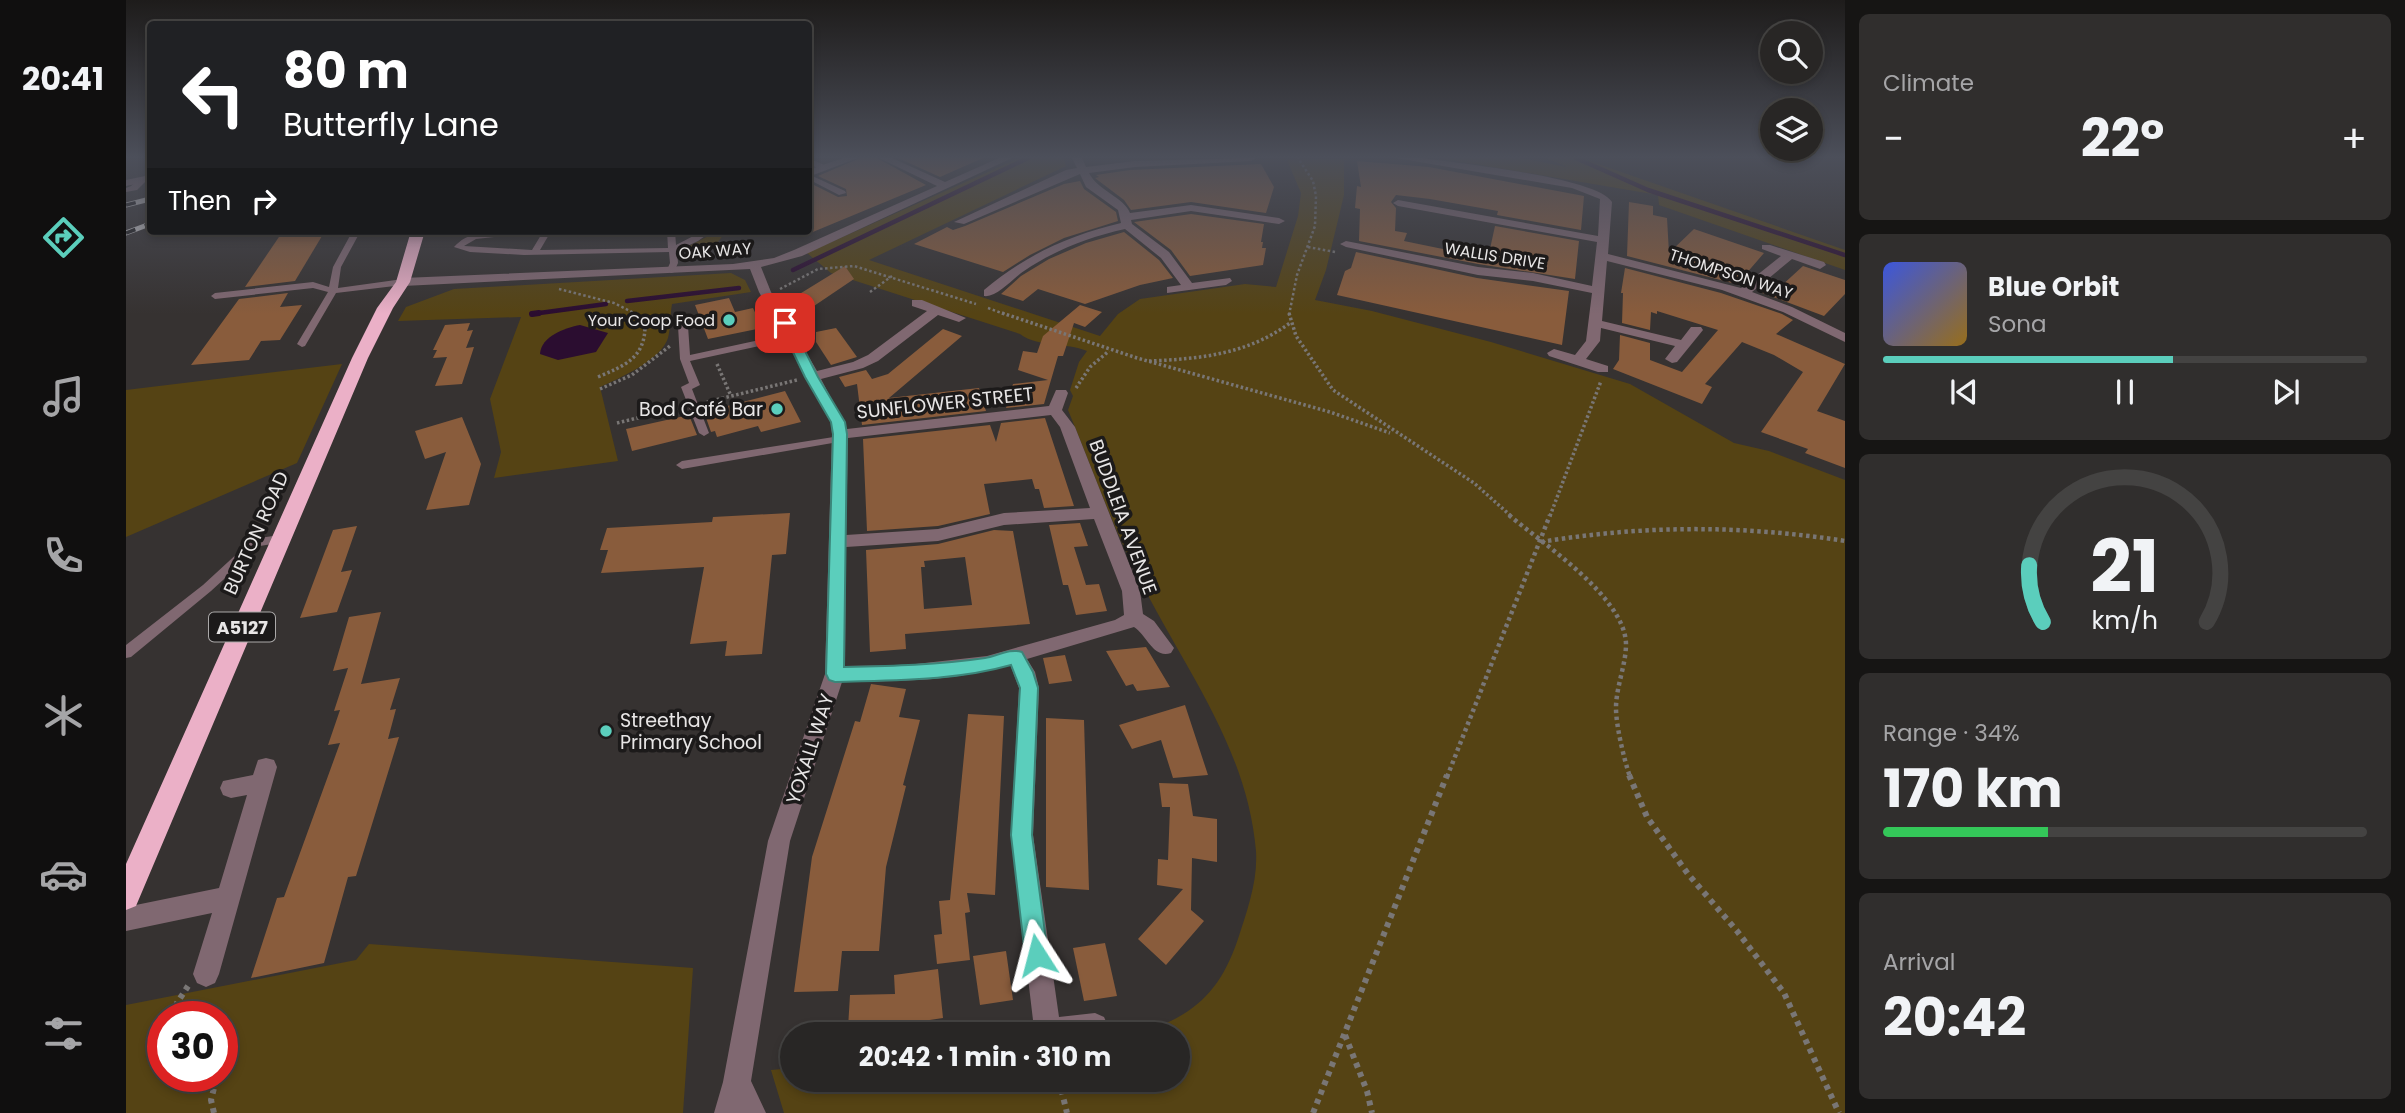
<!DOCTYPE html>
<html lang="en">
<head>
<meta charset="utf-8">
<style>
	:root { --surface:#282625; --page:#302e2d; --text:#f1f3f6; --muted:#a5a5a7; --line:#444342; --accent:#5bcebc }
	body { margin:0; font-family:Poppins,sans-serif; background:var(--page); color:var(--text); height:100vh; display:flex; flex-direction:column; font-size:26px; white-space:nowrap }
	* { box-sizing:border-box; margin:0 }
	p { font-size:23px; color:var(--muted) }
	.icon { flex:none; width:38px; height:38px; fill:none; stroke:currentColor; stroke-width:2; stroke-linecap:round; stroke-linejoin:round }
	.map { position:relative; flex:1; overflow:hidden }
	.panel { display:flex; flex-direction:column; gap:14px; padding:14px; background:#161514; width:560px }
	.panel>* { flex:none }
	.top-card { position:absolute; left:21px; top:21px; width:665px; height:214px; border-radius:7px; box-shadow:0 4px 10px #0003,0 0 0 2px var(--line); background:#202124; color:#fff; overflow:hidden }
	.buttons { position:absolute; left:1634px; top:21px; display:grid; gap:14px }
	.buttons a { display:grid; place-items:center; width:63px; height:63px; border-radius:50%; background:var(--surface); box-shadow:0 4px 10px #0003,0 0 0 2px var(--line); font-size:35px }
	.speed { position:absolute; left:21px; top:1001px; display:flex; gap:14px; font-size:35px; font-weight:700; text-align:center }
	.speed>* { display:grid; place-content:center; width:91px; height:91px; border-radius:50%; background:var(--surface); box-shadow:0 4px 10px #0003,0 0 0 2px var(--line); line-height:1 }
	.speed .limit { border:10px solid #d22; background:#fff; color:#111 }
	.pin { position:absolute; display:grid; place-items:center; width:60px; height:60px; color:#fff; margin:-30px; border-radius:14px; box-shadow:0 4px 10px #0006 }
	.me { position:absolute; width:77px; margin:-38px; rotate:351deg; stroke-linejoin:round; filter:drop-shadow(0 0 5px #0008) }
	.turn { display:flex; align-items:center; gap:24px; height:147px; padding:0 21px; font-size:32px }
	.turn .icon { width:91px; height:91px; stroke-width:2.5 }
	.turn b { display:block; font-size:49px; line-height:60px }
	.then { display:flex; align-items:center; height:66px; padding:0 21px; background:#0003; gap:14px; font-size:26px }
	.big { font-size:52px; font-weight:700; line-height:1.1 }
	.panel .tile { flex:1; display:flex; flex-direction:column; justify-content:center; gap:10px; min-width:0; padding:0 24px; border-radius:10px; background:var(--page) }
	.panel .dial { align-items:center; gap:0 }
	.dial svg { height:182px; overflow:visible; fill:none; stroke:var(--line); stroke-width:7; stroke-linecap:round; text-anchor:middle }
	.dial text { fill:var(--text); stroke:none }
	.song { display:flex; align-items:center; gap:21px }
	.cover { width:84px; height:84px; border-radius:10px; background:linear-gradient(135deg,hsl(230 70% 55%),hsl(40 70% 35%)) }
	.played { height:7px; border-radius:4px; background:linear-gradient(90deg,var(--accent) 60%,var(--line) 60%) }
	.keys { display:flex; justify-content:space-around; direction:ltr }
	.heat { display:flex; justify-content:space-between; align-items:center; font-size:38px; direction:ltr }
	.charge { height:10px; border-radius:5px; background:linear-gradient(90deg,#34c759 34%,var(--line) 0) }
	.trip { position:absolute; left:654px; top:1022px; width:410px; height:70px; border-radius:35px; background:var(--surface); box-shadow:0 4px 10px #0003,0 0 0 2px var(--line); font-weight:700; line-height:70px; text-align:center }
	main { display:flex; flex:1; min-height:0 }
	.tabs { display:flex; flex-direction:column; width:126px; justify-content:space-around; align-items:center; background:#100f0f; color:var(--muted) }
	.tabs .icon { width:49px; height:49px }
	.tabs .current { color:var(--accent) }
	.tabs b { font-size:32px; color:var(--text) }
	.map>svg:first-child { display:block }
</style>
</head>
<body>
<main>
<nav class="tabs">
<b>20:41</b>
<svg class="icon current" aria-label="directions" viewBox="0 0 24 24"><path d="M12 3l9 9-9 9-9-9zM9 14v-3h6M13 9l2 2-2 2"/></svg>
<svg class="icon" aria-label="music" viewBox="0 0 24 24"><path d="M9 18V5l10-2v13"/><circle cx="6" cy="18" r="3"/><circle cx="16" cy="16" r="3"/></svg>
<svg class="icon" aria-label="phone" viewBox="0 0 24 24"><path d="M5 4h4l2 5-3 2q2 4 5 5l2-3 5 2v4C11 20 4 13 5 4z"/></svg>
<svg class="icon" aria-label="climate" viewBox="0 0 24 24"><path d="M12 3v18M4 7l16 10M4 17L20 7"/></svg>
<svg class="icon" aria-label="car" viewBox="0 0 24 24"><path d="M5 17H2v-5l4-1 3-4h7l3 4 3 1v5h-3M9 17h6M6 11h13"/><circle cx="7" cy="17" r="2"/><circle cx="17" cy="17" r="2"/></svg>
<svg class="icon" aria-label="filters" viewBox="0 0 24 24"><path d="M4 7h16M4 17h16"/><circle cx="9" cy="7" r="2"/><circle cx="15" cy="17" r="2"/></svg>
</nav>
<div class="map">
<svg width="1719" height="1113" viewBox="0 0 1719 1113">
	<rect width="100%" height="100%" fill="#363231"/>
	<g fill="#554314" fill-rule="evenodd">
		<path d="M893,158H938L940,166L743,260L974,336L992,314L1014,299L1119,284L1150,287L1172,216L1175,193L1161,160L1218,159V195L1200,270L1189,300L1246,311L1365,342L1504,384L1608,443L1643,451L1719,480V1113H658L645,1070L667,1068V1080H1052V1034H1009C1065,1018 1093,995 1112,939C1121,911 1132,881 1130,851C1121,746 1057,667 1012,576C985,523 965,465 942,410L947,396L944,390L953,362L961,351C940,342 913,348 894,334L705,273L681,253Z"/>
		<polygon points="1313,158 1395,158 1441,167 1420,158 1455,158 1719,250 1719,270 1533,205 1532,195"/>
		<path d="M592,231H600C591,245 579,257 561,257V247Z"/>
		<path d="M605,273L619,280L625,292L546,304C544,315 545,327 542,338C535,360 494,378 474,387L492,461L368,478L375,452L364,399L395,317L272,321L280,307L328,289Z"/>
		<polygon points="216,364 171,463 0,537 0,390"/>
		<path d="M243,944L567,968L557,1113H0V1005L230,960ZM37,1017H96V1076H37Z"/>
	</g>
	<path fill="#2b0d30" d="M454,325L482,333L470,352L432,360L414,354C415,336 439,328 454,325Z"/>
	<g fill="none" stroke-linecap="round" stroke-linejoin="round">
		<g stroke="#2b0d30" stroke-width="4.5">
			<polyline points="1450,158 1522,190 1719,255"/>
			<polyline points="667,270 902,158"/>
			<polyline points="501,301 613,288"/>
			<polyline points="406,314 480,304"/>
		</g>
		<polyline stroke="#2b0d30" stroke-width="6" points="406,314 413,313"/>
	</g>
	<g fill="#895c3c" fill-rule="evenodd">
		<polygon points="734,158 751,158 800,185 682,234 682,182 712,197 721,196 720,189 692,176"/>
		<polygon points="772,158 857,158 814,177"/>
		<polygon points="1231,161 1303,167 1458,196 1455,230 1371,215 1372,211 1304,199 1270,195 1265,202 1270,208 1269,231 1281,233 1278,241 1312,248 1362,258 1369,226 1453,241 1449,279 1352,264 1233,241 1234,209 1229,208 1231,186 1235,187"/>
		<polygon points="1135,164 1148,187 1140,213 1065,202 1005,210 998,200 969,178 973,177 970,175 1004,170"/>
		<polygon points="954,181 958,189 990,212 992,221 938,238 904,255 877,272 788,244 821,227 827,230 839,226 938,184"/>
		<polygon points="1503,202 1527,206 1527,215 1541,218 1543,253 1568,229 1638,253 1619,275 1625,277 1614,285 1501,256"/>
		<polygon points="1065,214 1138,224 1135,242 1137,242 1136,248 1140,248 1137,265 1064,276 1045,250 1008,222"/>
		<polygon points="157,231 199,231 169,281 119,287"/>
		<polygon points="998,232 1033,260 1047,278 1014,285 959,304 912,289 897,301 875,294 895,276 923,259 960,243"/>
		<polygon points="1230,252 1351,278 1443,291 1436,345 1211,295 1219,271 1225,268"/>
		<polygon points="719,266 728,279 688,306 667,298"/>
		<polygon points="1677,266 1719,280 1719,294 1698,316 1631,291 1642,283 1654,287"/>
		<polygon points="1499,268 1595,293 1656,314 1667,320 1650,334 1719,364 1691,411 1719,421 1719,468 1679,453 1682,449 1635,432 1677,372 1648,355 1616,342 1579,384 1586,387 1576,404 1487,369 1493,360 1494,335 1524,343 1524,360 1556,372 1592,330 1531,311 1531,314 1525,312 1524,330 1496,323 1497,293 1495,293"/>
		<polygon points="162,293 154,307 176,305 154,340 135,341 123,360 65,365 113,299"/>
		<polygon points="603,298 609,312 627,308 636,328 582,339 569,305"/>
		<polygon points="954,305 976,312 959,327 948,323 937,356 932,356 918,404 880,408 887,384 922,380 892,370 897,351 911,353 917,336"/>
		<polygon points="344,323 341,331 347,330 340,348 348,347 336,384 309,386 321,357 307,358 311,350 307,350 319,325"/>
		<polygon points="710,328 731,357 705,365 690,342 690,332"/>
		<polygon points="817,329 836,336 763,398 853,388 860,411 736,425 731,384 719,387 713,377 740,370 746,379 762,374"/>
		<polygon points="659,391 675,422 635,432 632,426 591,437 589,431 585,432 578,412"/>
		<polygon points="563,415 571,435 506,451 500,429"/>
		<polygon points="336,417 355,464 343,505 300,510 320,452 299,459 289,431"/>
		<polygon points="919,418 948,506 918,508 913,489 909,489 906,479 858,484 864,514 812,526 741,531 737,439 864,425 870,442 875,423"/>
		<polygon points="664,513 660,554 646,555 636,654 599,656 601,641 564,644 578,567 475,573 482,550 474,550 481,528 586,522 587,517"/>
		<polygon points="954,523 962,546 948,547 960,585 973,584 981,611 950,615 942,585 937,585 923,525"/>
		<polygon points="231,526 215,572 226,570 211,612 174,618 207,530"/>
		<path d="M868,530L887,531L904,624L779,634L780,649L744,652L740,550L812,544ZM839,557L846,605L798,609L795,567H799L798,561Z"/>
		<polygon points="255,612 235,684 274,678 264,710 270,709 262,739 273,737 230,876 222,877 198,963 125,978 151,898 158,897 214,743 202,745 214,710 208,711 222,668 207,671 223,617"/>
		<polygon points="1020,647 1044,687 1011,691 1007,684 1000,686 980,651"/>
		<polygon points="939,655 946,681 923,684 917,658"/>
		<polygon points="745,684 780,689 773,717 794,720 777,785 780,786 760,867 753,951 716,951 712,991 668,992 686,857 729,721 734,722"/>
		<polygon points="1059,705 1082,775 1047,778 1035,740 1006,749 993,725"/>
		<polygon points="842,714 878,716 869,895 841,893 844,912 839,913 844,960 811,964 808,935 816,934 813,901 824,900"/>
		<polygon points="920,718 958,720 963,890 920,887"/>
		<polygon points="1033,783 1062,784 1067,816 1091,819 1091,862 1066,858 1065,910 1078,921 1040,965 1012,939 1057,889 1031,885 1032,859 1042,860 1044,807 1036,807"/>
		<polygon points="979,943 991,996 958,1001 947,948"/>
		<polygon points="880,951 887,1000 854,1005 847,956"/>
		<polygon points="812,969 817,1018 757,1027 722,1028 724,995 769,994 768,975"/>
	</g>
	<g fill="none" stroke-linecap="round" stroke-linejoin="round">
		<g stroke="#797675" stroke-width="2.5" stroke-dasharray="2.5 2.5" stroke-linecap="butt">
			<polyline points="1182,247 1209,252"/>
			<polyline points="433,289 488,303 512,315"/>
			<polyline points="654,289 692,269 728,266 850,304"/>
			<polyline points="744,292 766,276"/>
			<polyline points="862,308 881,315"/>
			<polyline points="1163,315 1171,275 1189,226 1190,196 1187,181 1172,158"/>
		</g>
		<g stroke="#797675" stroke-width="3.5" stroke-dasharray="2.5 2.5" stroke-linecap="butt">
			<polyline points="876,313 1011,358 1204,412 1264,433"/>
			<polyline points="1163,313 1170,336 1207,390 1348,483 1385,516"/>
			<path d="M1023,361C1074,359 1122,354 1164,323"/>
			<polyline points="591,364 605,396"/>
			<path d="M472,377C498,366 519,358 519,326L510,313"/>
			<polyline points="950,388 964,367 983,351"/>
			<polyline points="474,389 506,375 544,346"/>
			<polyline points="581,402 671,380"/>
			<polyline points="491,423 552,408"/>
			<polyline points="1424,516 1475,381"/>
		</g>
		<g stroke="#797675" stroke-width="4.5" stroke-dasharray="3.5 3.5" stroke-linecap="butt">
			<path d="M1383,515C1417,544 1499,597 1500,644C1500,665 1490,687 1490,708C1490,726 1498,759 1504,777"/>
			<path d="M1415,542C1517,525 1617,525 1719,541"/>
			<polyline points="1321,777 1424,515"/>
		</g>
		<g stroke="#797675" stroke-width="6" stroke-dasharray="5 5" stroke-linecap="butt">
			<polyline points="1503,775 1521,817 1562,874 1611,931 1658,993 1713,1113"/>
			<polyline points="54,1017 51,1003 62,986"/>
			<polyline points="1219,1035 1241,1091 1246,1113"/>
			<polyline points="96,1043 99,1044 96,1054"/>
			<polyline points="933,1080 941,1113"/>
			<polyline points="88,1113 85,1100 91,1076"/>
			<polyline points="1187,1113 1321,775"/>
		</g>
		<g fill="#806871" fill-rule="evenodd">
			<polygon points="682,158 701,166 702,168 695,170 682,163"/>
			<polygon points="682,174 719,191 720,193 713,195 682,179"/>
			<polygon points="15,177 22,179 11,190 0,192 0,188 5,186"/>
			<path d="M422,231L424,233L414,250L542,248L541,231H549L550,245L577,231H586L572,241L551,251L552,263L548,272L545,273L541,270L544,263L543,252L398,255L344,252L328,247C349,223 393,231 422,231ZM386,235H415L406,250L338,246L350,239Z"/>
			<polygon points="226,232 233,234 215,267 212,288 277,279 281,282 277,285 210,293 179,346 176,347 171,344 202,292 187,288 89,299 85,296 89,293 187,282 203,287 207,267"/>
			<polygon points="557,323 562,326 564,355 665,333 670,336 665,339 564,361 574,385 566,389 583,433 578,436 573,433 555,387 563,383 554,359 552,326"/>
			<polygon points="714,436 718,437 719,439 718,441 556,469 550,465 556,461"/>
			<polygon points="154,535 158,536 160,539 158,542 134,546 85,591 5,657 0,658 0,645 77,585 127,539"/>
		</g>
		<g fill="#806871" fill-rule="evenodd">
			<polygon points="717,158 732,158 682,177 682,170"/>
			<path d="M753,158H766L819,182L873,158H886L676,256L635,267L645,292L691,371L727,362L742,355L801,311L786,306V300H796L840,318L833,322L812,315L752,361L737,368L695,379L721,429L923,406L930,390H940L942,393L936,410L949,427L1014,591L1017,614L1028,621L1048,648L1045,653C1027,659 1021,635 1008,627L901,659L909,672L913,688L907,835L933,1017L969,1013L978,1017L982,1026L979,1034H887L891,1025L907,1020L885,835L893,688L884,664C831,682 772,681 716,682L664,841L625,1081L640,1113H588L597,1082L642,841L699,674L706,434L705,422L633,292L624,269L277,286L271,282L277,278L607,264L648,258L668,250L811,186ZM925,415L934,427L964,508L878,513L812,529L720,535L722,438ZM968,519L996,591L998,615L989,620L861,656L781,665L719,666L720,547L812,541L878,525Z"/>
			<path d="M946,158H956L960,167L1009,161L1130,158L1125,161L1009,167L963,173C972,191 998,197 1004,213L1065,205L1153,218L1159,221L1153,224L1065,211L1005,220L1006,224L1043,252L1066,283L1104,278L1106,281L1100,285L1041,293V287L1055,285L1035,258L999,229C963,237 929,250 898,271C887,278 871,298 858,296V290C898,256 943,235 995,223L992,210L960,187L954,174L838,224L828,222L940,170L951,168Z"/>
			<path d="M1270,158H1295C1329,163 1471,177 1486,202L1482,254L1615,288L1655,256L1636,249V245H1644L1698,262L1700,265L1694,269L1666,259L1626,292L1666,307L1719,333V342L1657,312L1596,290L1481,261L1476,321L1555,340L1565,327H1575L1577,330L1551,362L1546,363L1539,359L1549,346L1475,328L1474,341L1460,359L1482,366V372H1472L1423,356L1421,353L1428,349L1449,355L1460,341L1466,293L1407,281L1352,275L1220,247L1214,244L1220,241L1352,267L1407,273L1466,286L1471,242L1272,206L1267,203L1272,200L1472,236L1474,199L1446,188Z"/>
			<polygon points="24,175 24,181 0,186 0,180"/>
			<polygon points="140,758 148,760 151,767 93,974 89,983 80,987 71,983 67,974 86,913 0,931 0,907 93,888 121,795 105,798 97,795 94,788 97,781 127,775 132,760"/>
		</g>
		<polygon fill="#ebb0c7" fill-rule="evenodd" points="285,231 299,231 284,282 267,308 242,358 10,906 0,910 0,864 226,358 251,308 270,282"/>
		<defs>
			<g id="rail">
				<polyline points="0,205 24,199"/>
				<polyline points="0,233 24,224"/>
			</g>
		</defs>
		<use href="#rail" stroke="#cfcdcd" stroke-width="5"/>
		<use href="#rail" stroke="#1c1a1a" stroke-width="3.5" stroke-dasharray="10" stroke-linecap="butt"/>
	</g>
	<linearGradient id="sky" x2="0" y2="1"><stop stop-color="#1e1c1b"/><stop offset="0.5" stop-color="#4c4f5a"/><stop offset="1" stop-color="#4c4f5a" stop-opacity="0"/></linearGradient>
	<rect width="1719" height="314" fill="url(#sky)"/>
	<path fill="#5bcebc" stroke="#3b867a" stroke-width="2" d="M659,319L665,323L692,377L719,422L721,434L718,667C765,666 812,665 859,658C871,656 884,648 896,652L907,672L912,688L906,835L922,955L919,963L911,966L902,963L899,955L885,835L894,688L885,665C829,681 767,680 709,682L703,680L700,674L707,434L705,422L679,377L653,323Z"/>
	<g fill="#5bcebc" stroke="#1c1a1a" stroke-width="2.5">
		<circle cx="603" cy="320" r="7"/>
		<circle cx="651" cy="409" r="7"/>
		<circle cx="480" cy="731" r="7"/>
	</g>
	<g text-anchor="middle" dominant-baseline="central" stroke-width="7" stroke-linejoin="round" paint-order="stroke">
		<g font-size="16" fill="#e8e6e6" stroke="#1c1a1a">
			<text transform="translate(589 251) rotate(-4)">OAK WAY</text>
			<text transform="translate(1369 256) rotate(9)">WALLIS DRIVE</text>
			<text transform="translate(1605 274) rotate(18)">THOMPSON WAY</text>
		</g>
		<g font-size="16" fill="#e8e6e6" stroke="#1c1a1a" text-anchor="end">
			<text x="589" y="320">Your Coop Food</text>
		</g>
		<rect fill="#1c1a1a" stroke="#aba9a9" stroke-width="2" x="83" y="612.5" width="66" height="29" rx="5"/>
		<g font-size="18" font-weight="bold" fill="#e8e6e6">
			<text x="116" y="627">A5127</text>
		</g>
		<g font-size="19" fill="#e8e6e6" stroke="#1c1a1a">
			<text transform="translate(819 403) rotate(-6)">SUNFLOWER STREET</text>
			<text transform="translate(997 517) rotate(70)">BUDDLEIA AVENUE</text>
			<text transform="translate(130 533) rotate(-66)">BURTON ROAD</text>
			<text transform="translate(684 749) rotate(-72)">YOXALL WAY</text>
		</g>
		<g font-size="19" fill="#e8e6e6" stroke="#1c1a1a" text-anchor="end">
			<text x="637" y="409">Bod Café Bar</text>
			<text x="494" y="720" text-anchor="start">Streethay<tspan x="494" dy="22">Primary School</tspan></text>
		</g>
	</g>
</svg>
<div class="buttons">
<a><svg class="icon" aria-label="search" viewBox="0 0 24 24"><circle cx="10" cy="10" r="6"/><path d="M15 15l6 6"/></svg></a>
<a><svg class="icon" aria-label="layers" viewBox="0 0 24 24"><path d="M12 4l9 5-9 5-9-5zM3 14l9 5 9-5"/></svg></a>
</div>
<div class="speed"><div class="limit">30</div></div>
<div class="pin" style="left:659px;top:323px;background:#d93025"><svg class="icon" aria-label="arrive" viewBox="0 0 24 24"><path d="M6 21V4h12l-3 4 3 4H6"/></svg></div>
<svg class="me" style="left:911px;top:955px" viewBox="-20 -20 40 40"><path d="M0-17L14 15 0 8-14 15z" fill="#5bcebc" stroke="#fff" stroke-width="4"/></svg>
<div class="trip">20:42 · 1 min · 310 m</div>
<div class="top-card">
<div class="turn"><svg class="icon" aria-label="left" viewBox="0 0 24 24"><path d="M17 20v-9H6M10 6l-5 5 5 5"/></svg><div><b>80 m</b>Butterfly Lane</div></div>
<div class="then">Then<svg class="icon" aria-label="right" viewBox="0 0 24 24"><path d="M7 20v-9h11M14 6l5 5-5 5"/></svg></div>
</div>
</div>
<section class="panel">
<div class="tile"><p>Climate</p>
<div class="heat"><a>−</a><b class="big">22°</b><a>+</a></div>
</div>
<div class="tile">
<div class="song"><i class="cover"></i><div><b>Blue Orbit</b><p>Sona</p></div></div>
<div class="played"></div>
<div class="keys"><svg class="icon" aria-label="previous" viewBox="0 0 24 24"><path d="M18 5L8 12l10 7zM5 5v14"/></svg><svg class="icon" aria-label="pause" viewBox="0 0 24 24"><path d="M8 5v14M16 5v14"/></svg><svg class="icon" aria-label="next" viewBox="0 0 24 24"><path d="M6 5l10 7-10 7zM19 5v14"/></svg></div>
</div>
<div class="tile dial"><svg viewBox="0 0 100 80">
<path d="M14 69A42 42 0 1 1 86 69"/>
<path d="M14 69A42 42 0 0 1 8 44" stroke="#5bcebc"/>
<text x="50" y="56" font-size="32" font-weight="700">21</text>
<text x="50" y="72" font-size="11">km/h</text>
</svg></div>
<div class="tile"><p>Range · 34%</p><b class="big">170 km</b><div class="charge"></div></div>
<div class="tile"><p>Arrival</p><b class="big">20:42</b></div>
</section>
</main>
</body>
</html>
